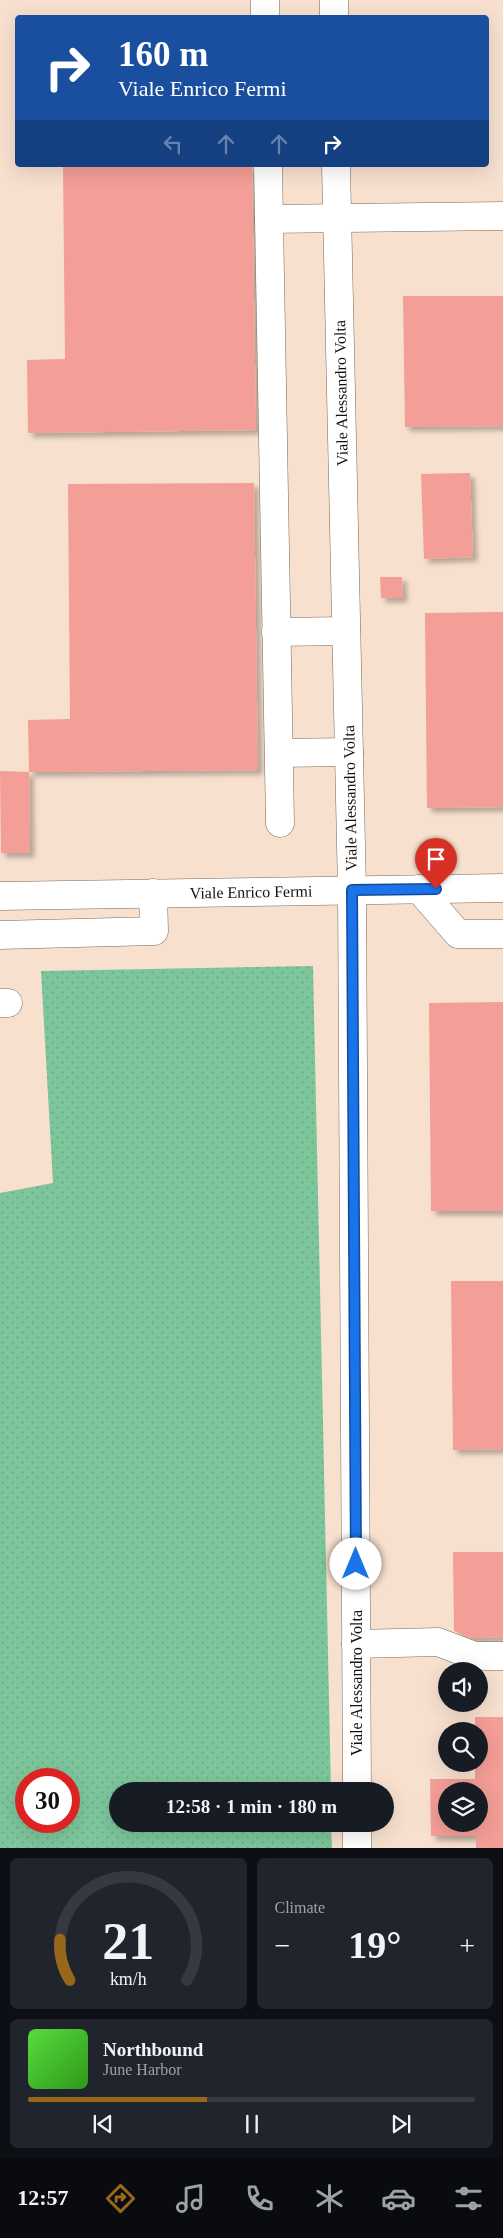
<!DOCTYPE html>
<html lang="en">
<head>
<meta charset="utf-8">
<style>
	:root { --surface:#171b24; --page:#20242c; --text:#f1f3f6; --muted:#9ea1a6; --line:#363941; --accent:#98681a }
	body { margin:0; font-family:Georgia,serif; background:var(--page); color:var(--text); height:100vh; display:flex; flex-direction:column; font-size:19px; white-space:nowrap }
	* { box-sizing:border-box; margin:0 }
	p { font-size:16px; color:var(--muted) }
	.icon { flex:none; width:28px; height:28px; fill:none; stroke:currentColor; stroke-width:2; stroke-linecap:round; stroke-linejoin:round }
	.map { position:relative; height:1848px; overflow:hidden }
	.details { display:flex; flex-direction:column; gap:10px; padding:10px; background:#0d0f14; flex:1 }
	.details>* { flex:none }
	.top-card { position:absolute; left:15px; top:15px; width:474px; height:152px; border-radius:5px; box-shadow:0 5px 20px #0002; background:#1a4fa0; color:#fff; overflow:hidden }
	.tools { position:absolute; left:438px; top:1662px; display:grid; gap:10px }
	.tools a { display:grid; place-items:center; width:50px; height:50px; border-radius:50%; background:var(--surface); box-shadow:0 5px 20px #0002; font-size:25px }
	.speed { position:absolute; left:15px; top:1768px; display:flex; gap:10px; font-size:25px; font-weight:700; text-align:center }
	.speed>* { display:grid; place-content:center; width:65px; height:65px; border-radius:50%; background:var(--surface); box-shadow:0 5px 20px #0002; line-height:1 }
	.speed .limit { border:8px solid #d22; background:#fff; color:#111 }
	.pin { position:absolute; display:grid; place-items:center; width:42px; height:42px; color:#fff; margin:-51px -21px; border-radius:50% 50% 50% 0; rotate:-45deg; box-shadow:0 0 5px #0007 }
	.pin .icon { rotate:45deg }
	.me { position:absolute; width:55px; margin:-28px; rotate:0deg; stroke-linejoin:round; filter:drop-shadow(0 0 4px #0008) }
	.turn { display:flex; align-items:center; gap:18px; height:105px; padding:0 20px; font-size:22px }
	.turn .icon { width:65px; height:65px; stroke-width:2.5 }
	.turn b { display:block; font-size:35px; line-height:42px }
	.lanes { display:flex; align-items:center; height:48px; padding:0 20px; background:#0003; justify-content:center; gap:25px; direction:ltr }
	.lanes .off { opacity:.35 }
	.big { font-size:38px; font-weight:800; line-height:1.1 }
	.details .card { flex:1; display:flex; flex-direction:column; justify-content:center; gap:8px; min-width:0; padding:0 18px; border-radius:8px; background:var(--page) }
	.details .dial { align-items:center; gap:0 }
	.dial svg { height:130px; overflow:visible; fill:none; stroke:var(--line); stroke-width:7; stroke-linecap:round; text-anchor:middle }
	.dial text { fill:var(--text); stroke:none }
	.song { display:flex; align-items:center; gap:15px }
	.cover { width:60px; height:60px; border-radius:8px; background:linear-gradient(135deg,hsl(110 70% 55%),hsl(110 70% 35%)) }
	.played { height:5px; border-radius:2px; background:linear-gradient(90deg,var(--accent) 40%,var(--line) 40%) }
	.keys { display:flex; justify-content:space-around; direction:ltr }
	.heat { display:flex; justify-content:space-between; align-items:center; font-size:28px; direction:ltr }
	.details .tiles { flex:1; display:grid; gap:10px; grid-template-columns:1fr 1fr }
	.card:last-child { grid-column:span 2 }
	.trip { position:absolute; left:109px; top:1782px; width:285px; height:50px; border-radius:25px; background:var(--surface); box-shadow:0 5px 20px #0002; font-weight:800; line-height:50px; text-align:center }
	.dock { display:flex; height:80px; justify-content:space-around; align-items:center; background:#090b0e; color:var(--muted) }
	.dock .icon { width:35px; height:35px }
	.dock .current { color:var(--accent) }
	.dock b { font-size:22px; color:var(--text) }
	.map>svg:first-child { display:block }
</style>
</head>
<body>
<div class="map">
<svg width="503" height="1848" viewBox="0 0 503 1848">
	<defs>
		<pattern id="grass-dots" width="8" height="8" patternUnits="userSpaceOnUse" patternTransform="scale(1.25)"><rect width="8" height="8" fill="#7dc69c"/><path d="M2 2h.1M6 6h.1" fill="none" stroke="#6ba985" stroke-width="1.8" stroke-linecap="round"/></pattern>
		<filter id="shadow"><feDropShadow dx="4.5" dy="4.5" stdDeviation="2.5" flood-color="#0004"/></filter>
	</defs>
	<rect width="100%" height="100%" fill="#f7e0ce"/>
	<path fill="url(#grass-dots)" fill-rule="evenodd" d="M313,966L331,1791H118V1824H331L332,1848H0V1193L53,1183L41,971ZM26,1779H69V1821H26Z"/>
	<g fill="#f39e96" fill-rule="evenodd" filter="url(#shadow)">
		<polygon points="63,165 252,165 256,430 28,433 27,360 65,359"/>
		<polygon points="403,296 503,296 503,426 405,427"/>
		<polygon points="470,473 473,557 424,559 421,474"/>
		<polygon points="254,483 258,770 29,772 28,720 70,719 68,484"/>
		<polygon points="380,577 402,577 403,598 381,598"/>
		<polygon points="503,612 503,807 427,808 425,613"/>
		<polygon points="0,771 29,772 30,853 1,853"/>
		<polygon points="503,1002 503,1211 431,1211 429,1003"/>
		<polygon points="451,1281 503,1281 503,1449 453,1450"/>
		<polygon points="453,1552 503,1552 503,1637 471,1638 454,1631"/>
		<path d="M475,1717H503V1848H476V1836H431L430,1779H475V1764H479V1731H475ZM446,1791H479V1824H446Z"/>
	</g>
	<g fill="none" stroke-linecap="round" stroke-linejoin="round">
		<defs>
			<g id="minor">
				<polyline points="265,0 265,18"/>
				<polyline points="334,0 334,18"/>
				<polyline points="268,165 280,823"/>
				<polyline points="336,165 352,890 357,1791"/>
				<polyline points="269,219 503,216"/>
				<polyline points="276,632 346,631"/>
				<polyline points="279,753 349,752"/>
				<polyline points="419,889 458,934 503,934"/>
				<polyline points="0,896 503,888"/>
				<polyline points="0,935 154,931 153,893"/>
				<polyline points="0,1003 8,1003"/>
				<polyline points="356,1644 438,1642 475,1656 503,1656"/>
				<polyline points="357,1824 357,1848"/>
			</g>
		</defs>
		<use href="#minor" stroke="#7c6858" stroke-width="29"/>
		<use href="#minor" stroke="#fff" stroke-width="28"/>
	</g>
	<g fill="none" stroke-linecap="round" stroke-linejoin="round">
		<defs>
			<polyline id="route" points="356,1564 352,890 436,889"/>
		</defs>
		<use href="#route" stroke="#114b97" stroke-width="12"/>
		<use href="#route" stroke="#1a73e8" stroke-width="9"/>
	</g>
	<g text-anchor="middle" dominant-baseline="central" stroke-width="5" stroke-linejoin="round" paint-order="stroke">
		<g font-size="16" fill="#18110b" stroke="#fff">
			<text transform="translate(341 393) rotate(-91)">Viale Alessandro Volta</text>
			<text transform="translate(350 798) rotate(-91)">Viale Alessandro Volta</text>
			<text transform="translate(251 892) rotate(-1)">Viale Enrico Fermi</text>
			<text transform="translate(356 1683) rotate(-90)">Viale Alessandro Volta</text>
		</g>
	</g>
</svg>
<div class="tools">
<a><svg class="icon" aria-label="sound" viewBox="0 0 24 24"><path d="M4 9h4l5-4v14l-5-4H4zM17 9q2 3 0 6"/></svg></a>
<a><svg class="icon" aria-label="search" viewBox="0 0 24 24"><circle cx="10" cy="10" r="6"/><path d="M15 15l6 6"/></svg></a>
<a><svg class="icon" aria-label="layers" viewBox="0 0 24 24"><path d="M12 4l9 5-9 5-9-5zM3 14l9 5 9-5"/></svg></a>
</div>
<div class="speed"><div class="limit">30</div></div>
<div class="pin" style="left:436px;top:889px;background:#d93025"><svg class="icon" aria-label="arrive" viewBox="0 0 24 24"><path d="M6 21V4h12l-3 4 3 4H6"/></svg></div>
<svg class="me" style="left:356px;top:1564px" viewBox="-20 -20 40 40"><circle r="19" fill="#fff"/><path d="M0-13L10 11 0 6-10 11z" fill="#1a73e8"/></svg>
<div class="trip">12:58 · 1 min · 180 m</div>
<div class="top-card">
<div class="turn"><svg class="icon" aria-label="right" viewBox="0 0 24 24"><path d="M7 20v-9h11M14 6l5 5-5 5"/></svg><div><b>160 m</b>Viale Enrico Fermi</div></div>
<div class="lanes"><svg class="icon off" aria-label="left" viewBox="0 0 24 24"><path d="M17 20v-9H6M10 6l-5 5 5 5"/></svg><svg class="icon off" aria-label="ahead" viewBox="0 0 24 24"><path d="M12 20V5M6 11l6-6 6 6"/></svg><svg class="icon off" aria-label="ahead" viewBox="0 0 24 24"><path d="M12 20V5M6 11l6-6 6 6"/></svg><svg class="icon" aria-label="right" viewBox="0 0 24 24"><path d="M7 20v-9h11M14 6l5 5-5 5"/></svg></div>
</div>
</div>
<section class="details">
<div class="tiles">
<div class="card dial"><svg viewBox="0 0 100 80">
<path d="M14 69A42 42 0 1 1 86 69"/>
<path d="M14 69A42 42 0 0 1 8 44" stroke="#98681a"/>
<text x="50" y="56" font-size="32" font-weight="700">21</text>
<text x="50" y="72" font-size="11">km/h</text>
</svg></div>
<div class="card"><p>Climate</p>
<div class="heat"><a>−</a><b class="big">19°</b><a>+</a></div>
</div>
<div class="card">
<div class="song"><i class="cover"></i><div><b>Northbound</b><p>June Harbor</p></div></div>
<div class="played"></div>
<div class="keys"><svg class="icon" aria-label="previous" viewBox="0 0 24 24"><path d="M18 5L8 12l10 7zM5 5v14"/></svg><svg class="icon" aria-label="pause" viewBox="0 0 24 24"><path d="M8 5v14M16 5v14"/></svg><svg class="icon" aria-label="next" viewBox="0 0 24 24"><path d="M6 5l10 7-10 7zM19 5v14"/></svg></div>
</div>
</div>
</section>
<nav class="dock">
<b>12:57</b>
<svg class="icon current" aria-label="directions" viewBox="0 0 24 24"><path d="M12 3l9 9-9 9-9-9zM9 14v-3h6M13 9l2 2-2 2"/></svg>
<svg class="icon" aria-label="music" viewBox="0 0 24 24"><path d="M9 18V5l10-2v13"/><circle cx="6" cy="18" r="3"/><circle cx="16" cy="16" r="3"/></svg>
<svg class="icon" aria-label="phone" viewBox="0 0 24 24"><path d="M5 4h4l2 5-3 2q2 4 5 5l2-3 5 2v4C11 20 4 13 5 4z"/></svg>
<svg class="icon" aria-label="climate" viewBox="0 0 24 24"><path d="M12 3v18M4 7l16 10M4 17L20 7"/></svg>
<svg class="icon" aria-label="car" viewBox="0 0 24 24"><path d="M5 17H2v-5l4-1 3-4h7l3 4 3 1v5h-3M9 17h6M6 11h13"/><circle cx="7" cy="17" r="2"/><circle cx="17" cy="17" r="2"/></svg>
<svg class="icon" aria-label="filters" viewBox="0 0 24 24"><path d="M4 7h16M4 17h16"/><circle cx="9" cy="7" r="2"/><circle cx="15" cy="17" r="2"/></svg>
</nav>
</body>
</html>
